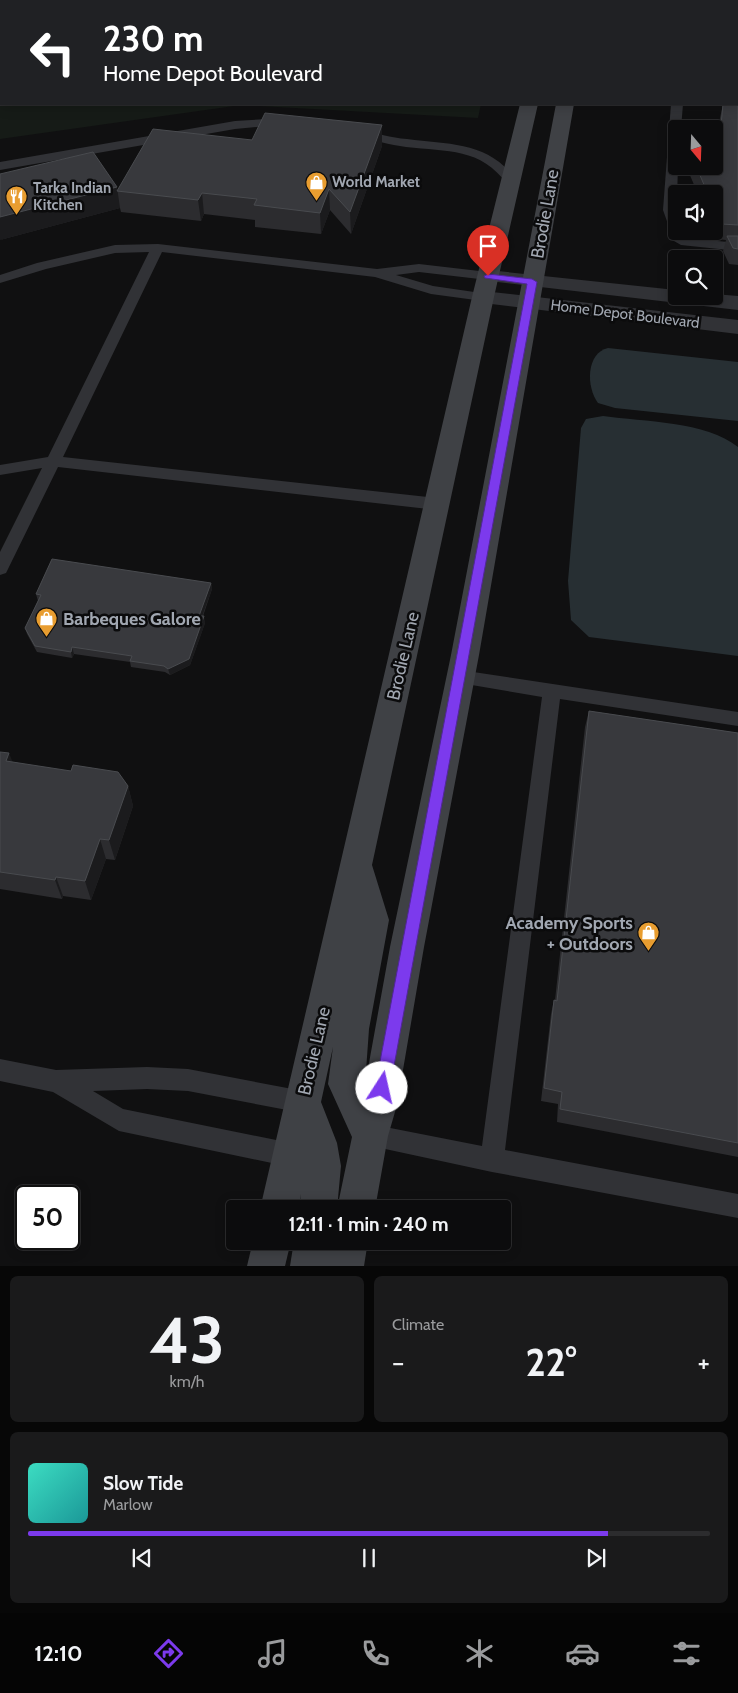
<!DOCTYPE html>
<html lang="en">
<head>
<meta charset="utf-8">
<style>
	:root { --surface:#0c0c0d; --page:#1a1a1b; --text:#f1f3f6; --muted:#9a9b9d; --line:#2c2c2e; --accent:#7c3aed }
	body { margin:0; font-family:Cabin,sans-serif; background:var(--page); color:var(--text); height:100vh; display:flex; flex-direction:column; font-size:19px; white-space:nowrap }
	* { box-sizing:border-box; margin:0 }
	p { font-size:16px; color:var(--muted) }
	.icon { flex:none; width:28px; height:28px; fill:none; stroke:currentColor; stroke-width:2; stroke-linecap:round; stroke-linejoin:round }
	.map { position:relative; height:1266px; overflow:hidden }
	.side { display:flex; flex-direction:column; gap:10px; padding:10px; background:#070707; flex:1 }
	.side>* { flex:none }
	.guide { position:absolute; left:0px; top:0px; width:739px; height:105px; box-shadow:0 2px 12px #0003,0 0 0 1px var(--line); background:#202124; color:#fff; overflow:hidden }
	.needle { width:32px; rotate:161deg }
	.buttons { position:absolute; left:668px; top:120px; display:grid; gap:10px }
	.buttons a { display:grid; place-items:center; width:55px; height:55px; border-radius:5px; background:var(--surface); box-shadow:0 2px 12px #0003,0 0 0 1px var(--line); font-size:25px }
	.speed { position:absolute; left:15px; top:1185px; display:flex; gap:10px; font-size:25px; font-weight:700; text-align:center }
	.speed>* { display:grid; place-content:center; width:65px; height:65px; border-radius:50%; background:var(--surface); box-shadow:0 2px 12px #0003,0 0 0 1px var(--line); line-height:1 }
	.speed .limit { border:2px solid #111; border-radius:8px; background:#fff; color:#111 }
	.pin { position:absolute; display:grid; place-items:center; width:42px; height:42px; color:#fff; margin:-51px -21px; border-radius:50% 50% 50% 0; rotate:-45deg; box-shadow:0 0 5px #0007 }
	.pin .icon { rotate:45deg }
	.me { position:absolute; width:55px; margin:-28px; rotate:10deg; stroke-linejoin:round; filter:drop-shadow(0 0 4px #0008) }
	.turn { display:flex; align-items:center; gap:18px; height:105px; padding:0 20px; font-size:22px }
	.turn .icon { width:65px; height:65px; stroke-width:2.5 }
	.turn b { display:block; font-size:35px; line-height:42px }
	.big { font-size:38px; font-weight:800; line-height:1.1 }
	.side .tile { flex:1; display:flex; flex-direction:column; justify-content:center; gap:8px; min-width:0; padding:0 18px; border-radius:8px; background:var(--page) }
	.side .dial { align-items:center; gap:0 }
	.dial b { font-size:65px; line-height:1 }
	.song { display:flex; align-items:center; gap:15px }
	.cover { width:60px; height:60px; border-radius:8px; background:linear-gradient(135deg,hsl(170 70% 55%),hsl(180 70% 35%)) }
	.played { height:5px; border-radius:2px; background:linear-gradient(90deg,var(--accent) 85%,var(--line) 85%) }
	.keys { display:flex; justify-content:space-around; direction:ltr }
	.heat { display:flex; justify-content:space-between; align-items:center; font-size:28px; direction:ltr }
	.side .tiles { flex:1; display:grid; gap:10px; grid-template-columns:1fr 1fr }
	.tile:last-child { grid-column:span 2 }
	.trip { position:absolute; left:226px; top:1200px; width:285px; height:50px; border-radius:5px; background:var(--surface); box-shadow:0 2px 12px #0003,0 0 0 1px var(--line); font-weight:800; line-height:50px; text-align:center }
	.tabs { display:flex; height:80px; justify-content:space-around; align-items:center; background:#050505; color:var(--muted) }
	.tabs .icon { width:35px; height:35px }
	.tabs .active { color:var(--accent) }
	.tabs b { font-size:22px; color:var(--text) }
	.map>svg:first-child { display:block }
</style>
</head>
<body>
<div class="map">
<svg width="738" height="1266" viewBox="0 0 738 1266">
	<rect width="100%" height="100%" fill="#101011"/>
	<polygon fill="#161b17" points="0,0 502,0 1,1 1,104 481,104 478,118 241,105 0,139"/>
	<g fill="#272f33">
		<path d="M608,348L738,362V421L615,408L598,403C586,387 586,353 608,348Z"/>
		<path d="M603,416C644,422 706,421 738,447V656L589,637L571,620L568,581L581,428L586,419Z"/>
	</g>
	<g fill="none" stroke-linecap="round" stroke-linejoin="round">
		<g fill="#313236" fill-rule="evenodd">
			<polygon points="671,104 683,104 681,129 676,129 676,166 678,166 676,231 684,231 686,238 738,243 738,251 681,245 674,241 663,210"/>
			<polygon points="283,118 289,122 287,124 235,129 0,170 0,162 235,121"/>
			<path d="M361,129C376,133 391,138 407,139C452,145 489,141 518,182L516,185H508C480,147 448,152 406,147C390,145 373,140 357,136L355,133Z"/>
			<polygon points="158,244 377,269 419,264 488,272 495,276 488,280 419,272 396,275 433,286 488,294 490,297 488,300 483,301 431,294 375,277 162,252 63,457 437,498 443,500 445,504 443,508 437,510 58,467 8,569 6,573 0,575 0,552 42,468 0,475 0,465 48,457 149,252 115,253 46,269 0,283 0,275 37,263 115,245"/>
			<polygon points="460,670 738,712 738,726 560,699 505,1150 738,1194 738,1218 492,1172 362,1144 358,1136 362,1128 370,1124 482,1146 542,697 454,682 451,677 454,672"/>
			<polygon points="0,1059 56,1070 147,1067 188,1069 303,1091 311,1094 314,1102 311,1110 303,1113 188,1091 147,1089 93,1091 123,1109 291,1143 299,1147 303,1155 299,1163 291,1167 119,1131 53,1092 0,1081"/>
		</g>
		<g fill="#313236" fill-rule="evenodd">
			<rect x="0" y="22" width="1" height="10"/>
			<polygon points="488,270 676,290 676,296 714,296 714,294 738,296 738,310 481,280 477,276 481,272"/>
			<polygon points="483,291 738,320 738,334 475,302 472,297 475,292"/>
		</g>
		<g fill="#3f4145" fill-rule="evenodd">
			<rect x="544" y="0" width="16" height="1"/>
			<rect x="577" y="0" width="16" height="1"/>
			<polygon points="520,104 538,104 494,297 372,865 389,920 369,1029 365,1085 390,947 451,655 556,104 574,104 479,655 424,947 397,1105 388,1136 375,1209 337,1209 352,1137 328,1084 333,1047 321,1102 337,1143 341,1166 337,1209 299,1209 301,1194 298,1209 260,1209 472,297"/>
			<polygon points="253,1241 291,1241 285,1266 247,1266"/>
			<polygon points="294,1241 368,1241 364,1266 290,1266"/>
		</g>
	</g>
	<g fill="#2c2c2f">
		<polygon points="685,0 738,0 738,90 738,1 686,1"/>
		<polygon points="723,104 738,105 738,265 729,264 723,251 726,240 718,239 714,230 714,194 698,194 686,166 714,166 720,118"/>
		<polygon points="382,125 382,146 351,234 330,210 321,234 255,227 255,220 204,214 201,221 121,212 120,208 0,240 117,191 252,140"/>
		<polygon points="211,583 212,589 203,616 205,623 190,665 170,675 165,672 131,667 130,662 74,654 72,658 37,652 27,634 25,628 38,601 36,594"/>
		<polygon points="589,711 738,733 738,1157 557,1122 558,1104 541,1101 551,1014 554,1000 555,1000 585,727"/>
		<polygon points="0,752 13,762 128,786 133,806 115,860 106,859 91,900 63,896 62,899 0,889"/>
	</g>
	<g fill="#1b1b1d">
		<polygon points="382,125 382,146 351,234 350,212"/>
		<polygon points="117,187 120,208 0,240 0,217"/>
		<polygon points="329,189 330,210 321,234 320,213"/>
		<polygon points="202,193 204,214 201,221 198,200"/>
		<polygon points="211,583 212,589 200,622 199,616"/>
		<polygon points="204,616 205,623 190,665 170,675 168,669"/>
		<polygon points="72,647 74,654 72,658 71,652"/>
		<polygon points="9,753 17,773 6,761"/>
		<polygon points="128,786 133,806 115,860 109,840"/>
		<polygon points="100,839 106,859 91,900 85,881"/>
		<polygon points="56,877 63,896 62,899 55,880"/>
	</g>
	<g fill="#38393d" stroke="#494b4f">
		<polygon points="695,0 738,0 738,16 738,1 695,1"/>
		<polygon points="723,104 738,105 738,225 721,224 714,206 714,194 708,194 696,166 714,166 714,135 720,136"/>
		<polygon points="265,113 382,125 350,212 329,189 320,213 254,205 257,199 202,193 198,200 117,191 153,129 252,140"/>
		<polygon points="93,152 117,187 0,217 0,174"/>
		<polygon points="727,236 738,236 738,249 733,248"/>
		<polygon points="52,559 211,583 199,616 204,616 189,659 168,669 164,666 130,661 132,656 72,647 71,652 35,646 25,628 41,595 36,594"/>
		<polygon points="589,711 738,733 738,1143 560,1109 562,1092 544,1088 554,1000 557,1001"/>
		<polygon points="0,752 9,753 6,761 71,771 73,765 118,772 128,786 109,840 100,839 85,881 56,877 55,880 0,872"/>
	</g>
	<polygon fill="#7c3aed" stroke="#51269a" points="488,274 532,279 537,282 390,1088 388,1093 382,1095 377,1093 375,1088 527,284 485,278 484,276"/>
	<defs>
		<symbol id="shop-pin" viewBox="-11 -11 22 30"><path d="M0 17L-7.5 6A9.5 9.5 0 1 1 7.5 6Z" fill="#e89d30" stroke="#0b0b0c"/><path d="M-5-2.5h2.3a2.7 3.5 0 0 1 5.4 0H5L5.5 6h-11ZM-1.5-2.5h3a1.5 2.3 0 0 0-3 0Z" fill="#fff"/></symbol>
		<symbol id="restaurant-pin" viewBox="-11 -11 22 30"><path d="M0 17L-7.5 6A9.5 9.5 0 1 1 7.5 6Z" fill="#e89d30" stroke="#0b0b0c"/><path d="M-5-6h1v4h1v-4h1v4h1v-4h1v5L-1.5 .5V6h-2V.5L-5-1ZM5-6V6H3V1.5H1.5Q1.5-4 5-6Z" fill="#fff"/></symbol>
	</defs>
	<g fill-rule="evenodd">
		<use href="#shop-pin" x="304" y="170" width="25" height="34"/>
		<use href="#restaurant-pin" x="4" y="184" width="25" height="34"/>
		<use href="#shop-pin" x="34" y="606" width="25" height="34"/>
		<use href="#shop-pin" x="636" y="920" width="25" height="34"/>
	</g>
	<g text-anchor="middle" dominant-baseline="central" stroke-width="5" stroke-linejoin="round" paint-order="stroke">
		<g font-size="15" font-weight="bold" fill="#a1a7b1" stroke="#0b0b0c" text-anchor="start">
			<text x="332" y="182">World Market</text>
			<text x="33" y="188">Tarka Indian<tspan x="33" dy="17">Kitchen</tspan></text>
		</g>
		<g font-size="15" fill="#a1a7b1" stroke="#0b0b0c">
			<text transform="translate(625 314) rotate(7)">Home Depot Boulevard</text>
		</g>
		<g font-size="18" fill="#a1a7b1" stroke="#0b0b0c">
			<text transform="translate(545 214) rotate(-80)">Brodie Lane</text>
			<text transform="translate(403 656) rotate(-77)">Brodie Lane</text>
			<text transform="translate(314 1051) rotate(-77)">Brodie Lane</text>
		</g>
		<g font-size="18" font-weight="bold" fill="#a1a7b1" stroke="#0b0b0c" text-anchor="start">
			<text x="63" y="619">Barbeques Galore</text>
			<text x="633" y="923" text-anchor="end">Academy Sports<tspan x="633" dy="21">+ Outdoors</tspan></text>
		</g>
	</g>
</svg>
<div class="buttons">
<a><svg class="needle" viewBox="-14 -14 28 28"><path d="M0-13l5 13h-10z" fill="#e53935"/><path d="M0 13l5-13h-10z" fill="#9a9b9d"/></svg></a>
<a><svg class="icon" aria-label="sound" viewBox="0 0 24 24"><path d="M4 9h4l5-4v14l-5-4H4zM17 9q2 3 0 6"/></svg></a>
<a><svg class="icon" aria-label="search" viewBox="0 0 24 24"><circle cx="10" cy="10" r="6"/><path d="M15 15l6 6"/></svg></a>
</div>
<div class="speed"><div class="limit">50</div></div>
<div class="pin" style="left:488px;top:276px;background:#d93025"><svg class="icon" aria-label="arrive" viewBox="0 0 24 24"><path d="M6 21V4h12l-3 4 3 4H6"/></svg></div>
<svg class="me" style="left:382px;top:1088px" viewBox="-20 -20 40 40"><circle r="19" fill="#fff"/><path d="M0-13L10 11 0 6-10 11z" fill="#7c3aed"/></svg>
<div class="trip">12:11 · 1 min · 240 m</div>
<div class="guide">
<div class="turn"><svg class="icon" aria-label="left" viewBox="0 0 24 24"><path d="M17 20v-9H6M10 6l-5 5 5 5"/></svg><div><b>230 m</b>Home Depot Boulevard</div></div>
</div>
</div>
<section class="side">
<div class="tiles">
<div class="tile dial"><b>43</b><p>km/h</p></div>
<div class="tile"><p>Climate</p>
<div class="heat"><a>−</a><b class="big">22°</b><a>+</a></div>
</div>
<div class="tile">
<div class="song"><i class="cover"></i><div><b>Slow Tide</b><p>Marlow</p></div></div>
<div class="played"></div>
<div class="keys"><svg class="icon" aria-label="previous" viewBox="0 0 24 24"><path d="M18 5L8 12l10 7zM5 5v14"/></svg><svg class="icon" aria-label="pause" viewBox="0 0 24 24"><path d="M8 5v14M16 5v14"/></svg><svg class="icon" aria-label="next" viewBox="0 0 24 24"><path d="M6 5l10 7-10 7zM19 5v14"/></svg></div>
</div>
</div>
</section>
<nav class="tabs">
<b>12:10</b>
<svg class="icon active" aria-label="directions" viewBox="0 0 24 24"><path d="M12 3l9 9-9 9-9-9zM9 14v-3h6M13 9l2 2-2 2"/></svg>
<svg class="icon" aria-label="music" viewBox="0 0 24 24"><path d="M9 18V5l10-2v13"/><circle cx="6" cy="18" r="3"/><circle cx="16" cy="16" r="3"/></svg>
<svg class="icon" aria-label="phone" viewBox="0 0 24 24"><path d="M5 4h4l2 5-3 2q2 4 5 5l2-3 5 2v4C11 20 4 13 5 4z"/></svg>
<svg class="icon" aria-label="climate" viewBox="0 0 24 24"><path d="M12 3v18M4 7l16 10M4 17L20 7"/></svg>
<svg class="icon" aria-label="car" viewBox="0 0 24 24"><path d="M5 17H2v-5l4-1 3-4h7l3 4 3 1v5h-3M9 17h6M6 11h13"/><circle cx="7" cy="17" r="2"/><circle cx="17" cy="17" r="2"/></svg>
<svg class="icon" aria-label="filters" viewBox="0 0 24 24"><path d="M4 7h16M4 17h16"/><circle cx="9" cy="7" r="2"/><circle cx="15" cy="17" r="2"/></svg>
</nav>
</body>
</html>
